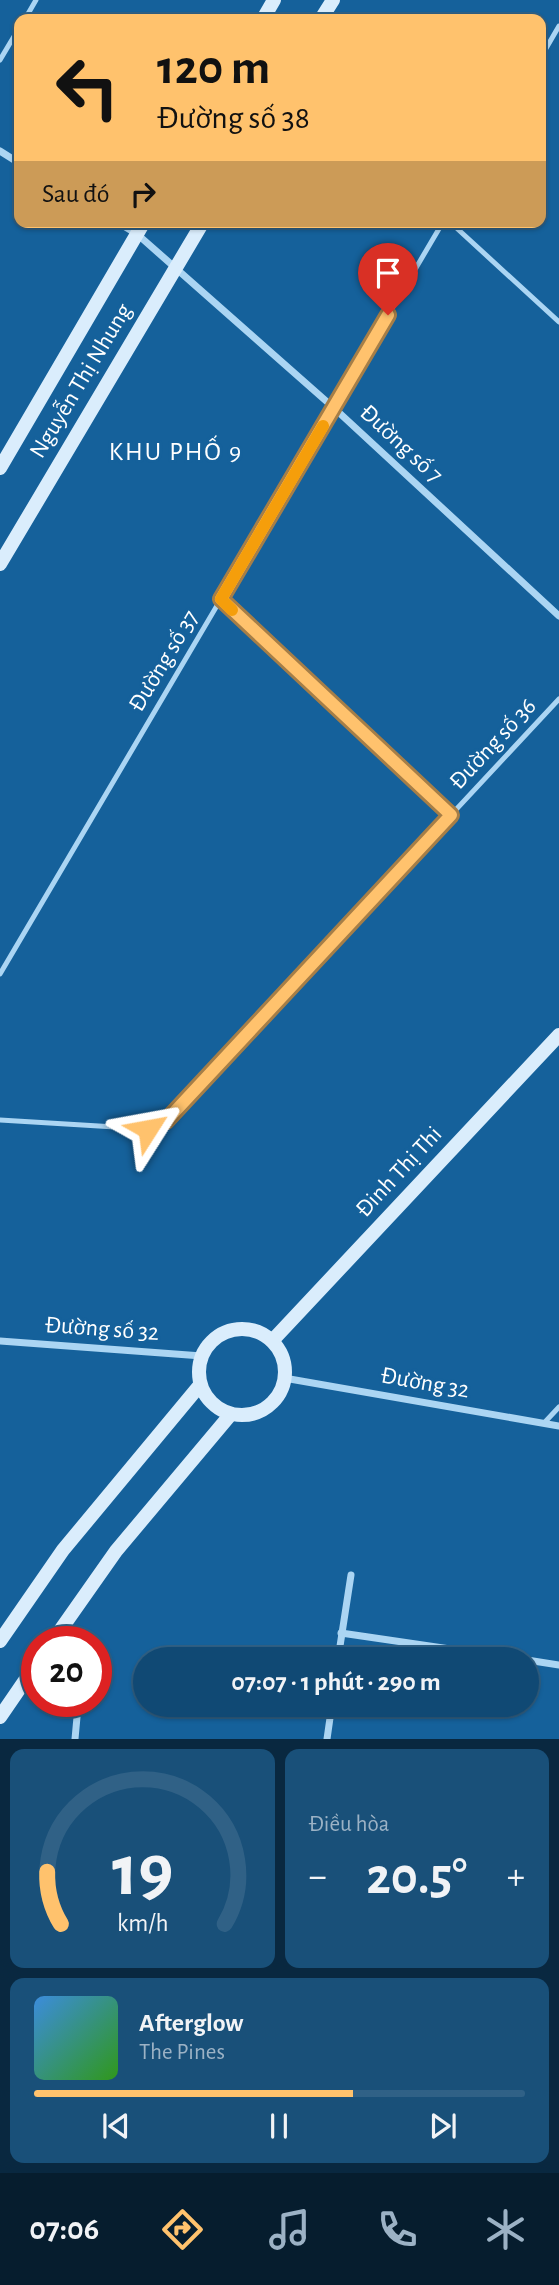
<!DOCTYPE html>
<html lang="vi">
<head>
<meta charset="utf-8">
<style>
	:root { --surface:#104974; --page:#195079; --text:#f1f3f6; --muted:#9cb2c5; --line:#306186; --accent:#ffc26d }
	body { margin:0; font-family:"Alegreya Sans",sans-serif; background:var(--page); color:var(--text); height:100vh; display:flex; flex-direction:column; font-size:26px; white-space:nowrap }
	* { box-sizing:border-box; margin:0 }
	p { font-size:23px; color:var(--muted) }
	.icon { flex:none; width:38px; height:38px; fill:none; stroke:currentColor; stroke-width:2; stroke-linecap:round; stroke-linejoin:round }
	.map { position:relative; height:1739px; overflow:hidden }
	.drawer { display:flex; flex-direction:column; gap:10px; padding:10px; background:#092840; flex:1 }
	.drawer>* { flex:none }
	.hud { position:absolute; left:14px; top:14px; width:532px; height:214px; border-radius:14px; box-shadow:0 2px 5px #0004,0 0 0 2px var(--line); background:#ffc26d; color:#111; overflow:hidden }
	.speed { position:absolute; left:21px; top:1626px; display:flex; gap:14px; font-size:35px; font-weight:700; text-align:center }
	.speed>* { display:grid; place-content:center; width:91px; height:91px; border-radius:50%; background:var(--surface); box-shadow:0 2px 5px #0004,0 0 0 2px var(--line); line-height:1 }
	.speed .limit { border:10px solid #d22; background:#fff; color:#111 }
	.pin { position:absolute; display:grid; place-items:center; width:60px; height:60px; color:#fff; margin:-72px -30px; border-radius:50% 50% 50% 0; rotate:-45deg; box-shadow:0 0 7px #0007 }
	.pin .icon { rotate:45deg }
	.me { position:absolute; width:77px; margin:-38px; rotate:56deg; stroke-linejoin:round; filter:drop-shadow(0 0 5px #0008) }
	.turn { display:flex; align-items:center; gap:24px; height:147px; padding:0 28px; font-size:32px }
	.turn .icon { width:91px; height:91px; stroke-width:2.5 }
	.turn b { display:block; font-size:49px; line-height:60px }
	.then { display:flex; align-items:center; height:66px; padding:0 28px; background:#0003; gap:14px; font-size:26px }
	.big { font-size:52px; font-weight:600; line-height:1.1 }
	.drawer .card { flex:1; display:flex; flex-direction:column; justify-content:center; gap:10px; min-width:0; padding:0 24px; border-radius:14px; background:var(--page) }
	.drawer .dial { align-items:center; gap:0 }
	.dial svg { height:182px; overflow:visible; fill:none; stroke:var(--line); stroke-width:7; stroke-linecap:round; text-anchor:middle }
	.dial text { fill:var(--text); stroke:none }
	.song { display:flex; align-items:center; gap:21px }
	.cover { width:84px; height:84px; border-radius:10px; background:linear-gradient(135deg,hsl(210 70% 55%),hsl(110 70% 35%)) }
	.played { height:7px; border-radius:4px; background:linear-gradient(90deg,var(--accent) 65%,var(--line) 65%) }
	.keys { display:flex; justify-content:space-around; direction:ltr }
	.heat { display:flex; justify-content:space-between; align-items:center; font-size:38px; direction:ltr }
	.drawer .tiles { flex:1; display:grid; gap:10px; grid-template-columns:1fr 1fr }
	.card:last-child { grid-column:span 2 }
	.trip { position:absolute; left:133px; top:1647px; width:406px; height:70px; border-radius:35px; background:var(--surface); box-shadow:0 2px 5px #0004,0 0 0 2px var(--line); font-weight:600; line-height:70px; text-align:center }
	.dock { display:flex; height:112px; justify-content:space-around; align-items:center; background:#061d2e; color:var(--muted) }
	.dock .icon { width:49px; height:49px }
	.dock .active { color:var(--accent) }
	.dock b { font-size:32px; color:var(--text) }
	.map>svg:first-child { display:block }
</style>
</head>
<body>
<div class="map">
<svg width="559" height="1739" viewBox="0 0 559 1739">
	<rect width="100%" height="100%" fill="#15619b"/>
	<g fill="none" stroke-linecap="round" stroke-linejoin="round">
		<g stroke="#abd5f3" stroke-width="5">
			<polyline points="25,19 36,0"/>
			<polyline points="541,57 559,26"/>
			<polyline points="0,60 19,28"/>
			<polyline points="450,222 559,322"/>
			<polyline points="221,599 451,815"/>
			<polyline points="0,974 443,222"/>
			<polyline points="0,1120 148,1129 166,1121 559,699"/>
			<polyline points="545,1422 559,1407"/>
		</g>
		<g stroke="#abd5f3" stroke-width="7">
			<polyline points="0,151 19,163"/>
			<polyline points="117,222 137,234 334,408 559,616"/>
			<polyline points="0,1341 202,1356"/>
			<polyline points="284,1378 559,1426"/>
			<polyline points="341,1633 518,1659"/>
			<polyline points="338,1659 351,1575"/>
			<polyline points="527,1660 559,1665"/>
			<polyline points="75,1739 77,1717"/>
			<polyline points="327,1739 332,1704"/>
		</g>
		<g stroke="#daedfc" stroke-width="14">
			<polyline points="263,19 274,0"/>
			<polyline points="321,19 333,0"/>
			<polyline points="0,468 144,222"/>
			<polyline points="0,564 203,222"/>
			<circle cx="242" cy="1372" r="43"/>
			<polyline points="272,1341 559,1035"/>
			<polyline points="0,1641 63,1550 200,1385"/>
			<polyline points="52,1642 116,1551 231,1414"/>
			<polyline points="0,1717 37,1663"/>
		</g>
	</g>
	<g fill="none" stroke-linecap="round" stroke-linejoin="round">
		<defs>
			<polyline id="route" points="148,1129 166,1121 451,815 221,599 388,315"/>
		</defs>
		<use href="#route" stroke="#a67e47" stroke-width="18"/>
		<use href="#route" stroke="#ffc26d" stroke-width="12"/>
		<polyline stroke="#f59e0b" stroke-width="12" points="232,610 221,599 323,426"/>
	</g>
	<g text-anchor="middle" dominant-baseline="central" stroke-width="6" stroke-linejoin="round" paint-order="stroke">
		<g font-size="24" fill="#fff" stroke="#15619b">
			<text transform="translate(81 381) rotate(-59)">Nguyễn Thị Nhung</text>
			<text transform="translate(401 444) rotate(43)">Đường số 7</text>
			<text transform="translate(164 661) rotate(-59)">Đường số 37</text>
			<text transform="translate(493 744) rotate(-47)">Đường số 36</text>
			<text transform="translate(399 1172) rotate(-47)">Đinh Thị Thi</text>
			<text transform="translate(102 1329) rotate(4)">Đường số 32</text>
			<text transform="translate(425 1383) rotate(10)">Đường 32</text>
		</g>
		<g font-size="26" letter-spacing="2" fill="#fff" stroke="#15619b">
			<text x="176" y="452">KHU PHỐ 9</text>
		</g>
	</g>
</svg>
<div class="speed"><div class="limit">20</div></div>
<div class="pin" style="left:388px;top:315px;background:#d93025"><svg class="icon" aria-label="arrive" viewBox="0 0 24 24"><path d="M6 21V4h12l-3 4 3 4H6"/></svg></div>
<svg class="me" style="left:148px;top:1129px" viewBox="-20 -20 40 40"><path d="M0-17L14 15 0 8-14 15z" fill="#ffc26d" stroke="#fff" stroke-width="4"/></svg>
<div class="trip">07:07 · 1 phút · 290 m</div>
<div class="hud">
<div class="turn"><svg class="icon" aria-label="left" viewBox="0 0 24 24"><path d="M17 20v-9H6M10 6l-5 5 5 5"/></svg><div><b>120 m</b>Đường số 38</div></div>
<div class="then">Sau đó<svg class="icon" aria-label="right" viewBox="0 0 24 24"><path d="M7 20v-9h11M14 6l5 5-5 5"/></svg></div>
</div>
</div>
<section class="drawer">
<div class="tiles">
<div class="card dial"><svg viewBox="0 0 100 80">
<path d="M14 69A42 42 0 1 1 86 69"/>
<path d="M14 69A42 42 0 0 1 8 46" stroke="#ffc26d"/>
<text x="50" y="56" font-size="32" font-weight="700">19</text>
<text x="50" y="72" font-size="11">km/h</text>
</svg></div>
<div class="card"><p>Điều hòa</p>
<div class="heat"><a>−</a><b class="big">20.5°</b><a>+</a></div>
</div>
<div class="card">
<div class="song"><i class="cover"></i><div><b>Afterglow</b><p>The Pines</p></div></div>
<div class="played"></div>
<div class="keys"><svg class="icon" aria-label="previous" viewBox="0 0 24 24"><path d="M18 5L8 12l10 7zM5 5v14"/></svg><svg class="icon" aria-label="pause" viewBox="0 0 24 24"><path d="M8 5v14M16 5v14"/></svg><svg class="icon" aria-label="next" viewBox="0 0 24 24"><path d="M6 5l10 7-10 7zM19 5v14"/></svg></div>
</div>
</div>
</section>
<nav class="dock">
<b>07:06</b>
<svg class="icon active" aria-label="directions" viewBox="0 0 24 24"><path d="M12 3l9 9-9 9-9-9zM9 14v-3h6M13 9l2 2-2 2"/></svg>
<svg class="icon" aria-label="music" viewBox="0 0 24 24"><path d="M9 18V5l10-2v13"/><circle cx="6" cy="18" r="3"/><circle cx="16" cy="16" r="3"/></svg>
<svg class="icon" aria-label="phone" viewBox="0 0 24 24"><path d="M5 4h4l2 5-3 2q2 4 5 5l2-3 5 2v4C11 20 4 13 5 4z"/></svg>
<svg class="icon" aria-label="climate" viewBox="0 0 24 24"><path d="M12 3v18M4 7l16 10M4 17L20 7"/></svg>
</nav>
</body>
</html>
